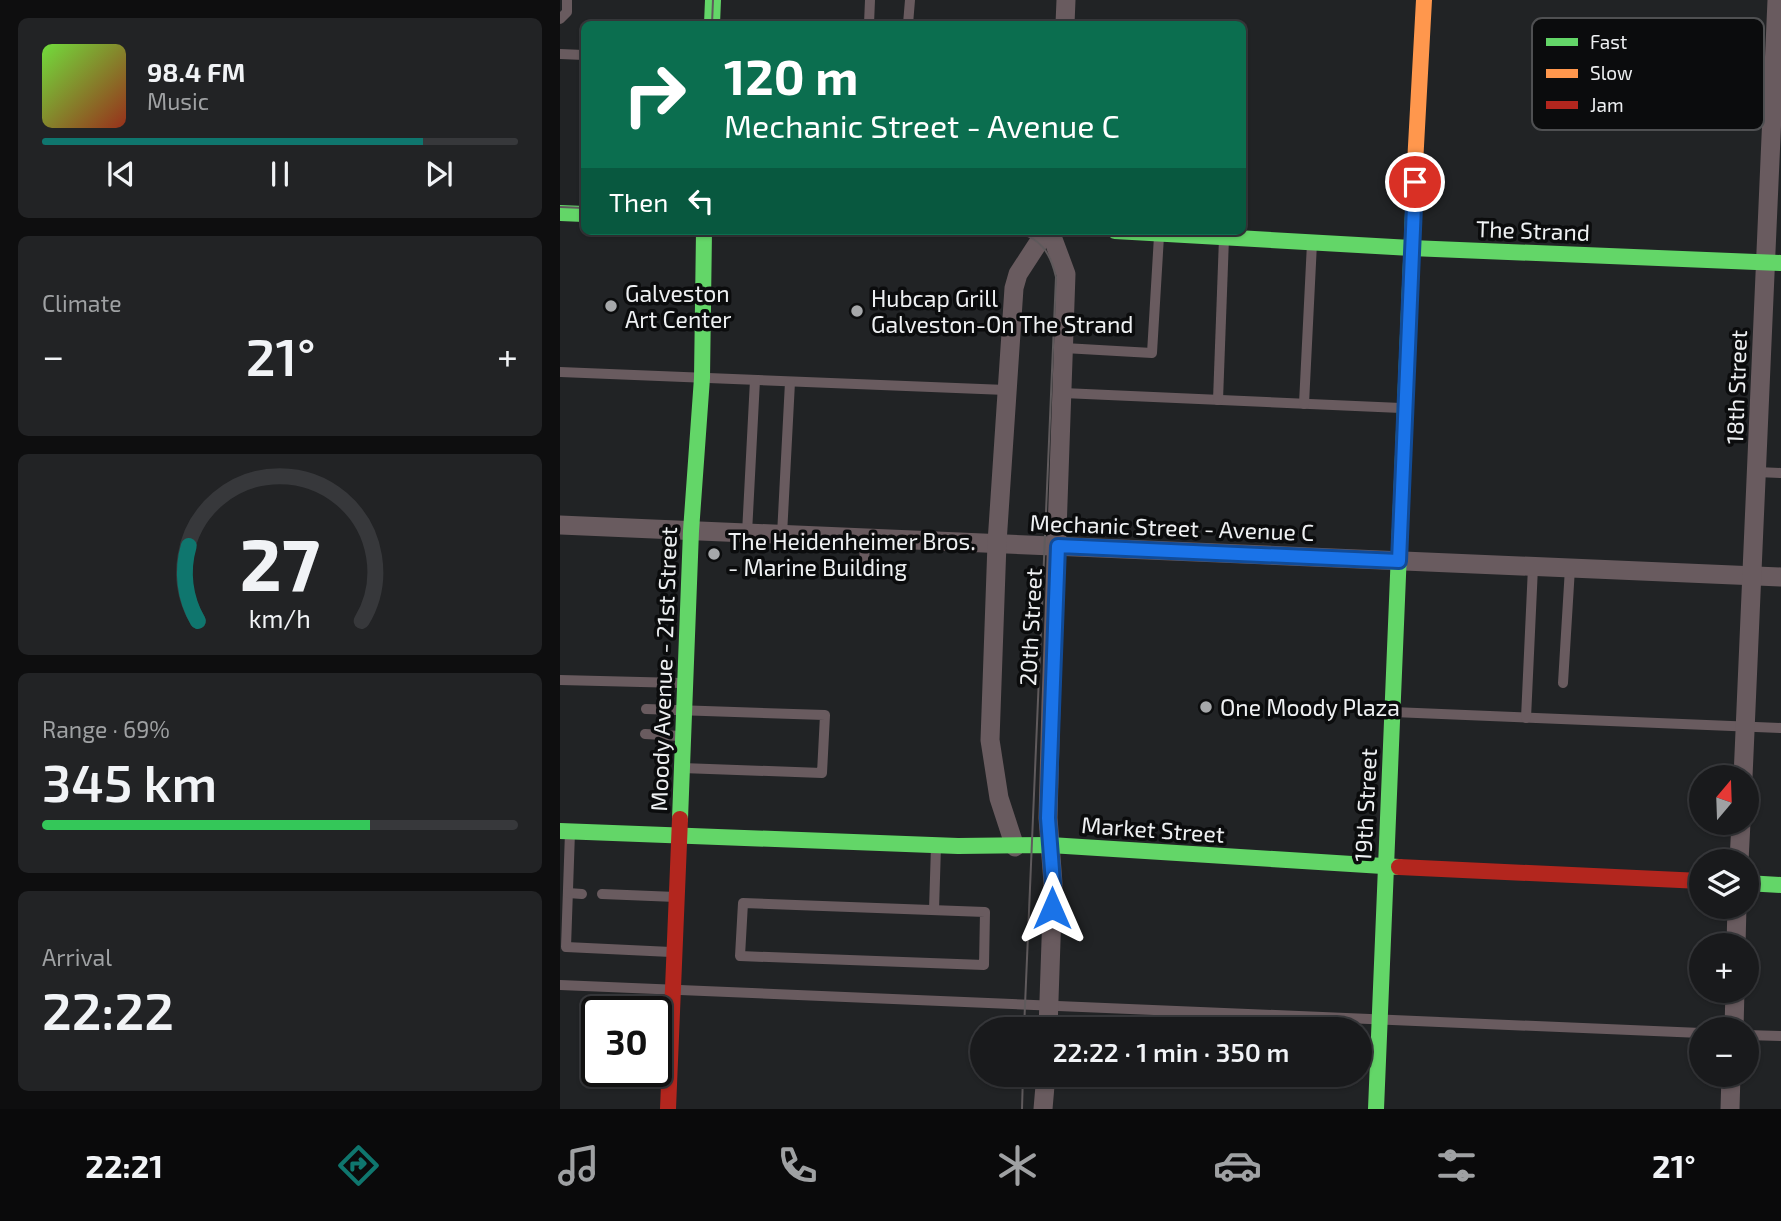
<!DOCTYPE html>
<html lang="en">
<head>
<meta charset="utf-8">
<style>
	:root { --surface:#191a1c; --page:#222325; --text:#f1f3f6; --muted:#9fa1a3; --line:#37383b; --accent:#0f766e }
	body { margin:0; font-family:"Exo 2",sans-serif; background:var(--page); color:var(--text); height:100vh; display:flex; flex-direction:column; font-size:26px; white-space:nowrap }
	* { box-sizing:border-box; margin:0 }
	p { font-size:23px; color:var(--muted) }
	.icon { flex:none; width:38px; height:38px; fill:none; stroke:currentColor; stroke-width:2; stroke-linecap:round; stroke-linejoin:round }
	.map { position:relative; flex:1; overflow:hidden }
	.side { display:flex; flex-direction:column; gap:18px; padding:18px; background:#0e0e0f; width:560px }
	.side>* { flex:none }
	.guide { position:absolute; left:21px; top:21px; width:665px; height:214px; border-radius:10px; box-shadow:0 2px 5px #0004,0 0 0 2px var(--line); background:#0b6e4f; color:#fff; overflow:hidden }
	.needle { width:46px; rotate:19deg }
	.tools { position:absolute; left:1129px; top:765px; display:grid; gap:14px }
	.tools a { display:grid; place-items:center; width:70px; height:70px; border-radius:50%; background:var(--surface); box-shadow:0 2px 5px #0004,0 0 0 2px var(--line); font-size:35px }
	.speed { position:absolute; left:21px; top:996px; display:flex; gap:14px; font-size:35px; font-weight:700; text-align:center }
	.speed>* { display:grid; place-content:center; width:91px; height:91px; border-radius:50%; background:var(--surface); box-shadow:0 2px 5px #0004,0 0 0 2px var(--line); line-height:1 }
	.speed .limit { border:4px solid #111; border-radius:10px; background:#fff; color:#111 }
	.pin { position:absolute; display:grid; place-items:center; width:60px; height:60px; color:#fff; margin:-30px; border:4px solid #fff; border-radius:50%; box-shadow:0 2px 7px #0007 }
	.me { position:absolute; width:77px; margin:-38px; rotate:0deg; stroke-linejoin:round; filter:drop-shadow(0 0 5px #0008) }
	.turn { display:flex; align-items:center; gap:24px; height:147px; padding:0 28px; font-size:32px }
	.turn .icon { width:91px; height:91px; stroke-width:2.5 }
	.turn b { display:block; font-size:49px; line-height:60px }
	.then { display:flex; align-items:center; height:66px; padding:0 28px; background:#0003; gap:14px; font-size:26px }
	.big { font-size:52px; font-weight:600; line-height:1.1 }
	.side .card { flex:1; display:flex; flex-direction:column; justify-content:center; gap:10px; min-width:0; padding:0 24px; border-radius:10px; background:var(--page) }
	.side .dial { align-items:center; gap:0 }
	.dial svg { height:182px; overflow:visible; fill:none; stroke:var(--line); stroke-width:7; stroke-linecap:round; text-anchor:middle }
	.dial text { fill:var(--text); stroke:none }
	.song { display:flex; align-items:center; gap:21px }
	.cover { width:84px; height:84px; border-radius:10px; background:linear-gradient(135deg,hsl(100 70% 55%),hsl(10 70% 35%)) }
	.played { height:7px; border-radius:4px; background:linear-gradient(90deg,var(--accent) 80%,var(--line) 80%) }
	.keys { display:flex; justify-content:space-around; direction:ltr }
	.heat { display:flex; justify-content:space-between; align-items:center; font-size:38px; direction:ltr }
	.charge { height:10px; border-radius:5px; background:linear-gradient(90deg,#34c759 69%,var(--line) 0) }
	.trip { position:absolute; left:410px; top:1017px; width:402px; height:70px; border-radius:35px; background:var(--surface); box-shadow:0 2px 5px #0004,0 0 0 2px var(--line); font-weight:600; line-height:70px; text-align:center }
	.tabs { display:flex; height:112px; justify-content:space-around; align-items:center; background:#0a0a0b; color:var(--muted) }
	.tabs .icon { width:49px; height:49px }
	.tabs .current { color:var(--accent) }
	.tabs b { font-size:32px; color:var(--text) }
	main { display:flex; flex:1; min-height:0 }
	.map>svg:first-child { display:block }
</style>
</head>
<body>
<main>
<section class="side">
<div class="card">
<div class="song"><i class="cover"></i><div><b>98.4 FM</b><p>Music</p></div></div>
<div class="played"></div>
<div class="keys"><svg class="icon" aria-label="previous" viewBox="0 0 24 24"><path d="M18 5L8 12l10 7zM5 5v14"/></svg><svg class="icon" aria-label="pause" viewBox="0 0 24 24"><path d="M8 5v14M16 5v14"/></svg><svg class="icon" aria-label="next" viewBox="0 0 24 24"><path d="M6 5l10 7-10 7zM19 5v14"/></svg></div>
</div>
<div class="card"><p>Climate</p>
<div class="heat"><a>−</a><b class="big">21°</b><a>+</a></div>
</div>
<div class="card dial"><svg viewBox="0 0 100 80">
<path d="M14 69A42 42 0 1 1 86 69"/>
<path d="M14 69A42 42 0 0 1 10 36" stroke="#0f766e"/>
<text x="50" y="56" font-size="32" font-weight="700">27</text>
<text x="50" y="72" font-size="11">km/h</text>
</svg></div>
<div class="card"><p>Range · 69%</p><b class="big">345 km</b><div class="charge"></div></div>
<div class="card"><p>Arrival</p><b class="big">22:22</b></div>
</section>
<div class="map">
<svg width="1221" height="1109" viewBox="0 0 1221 1109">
	<rect width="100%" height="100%" fill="#212325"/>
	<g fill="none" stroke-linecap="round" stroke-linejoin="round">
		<g stroke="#695b5f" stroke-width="10">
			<polyline points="0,19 7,12 7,0"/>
			<polyline points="309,24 310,0"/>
			<polyline points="348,24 350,0"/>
			<polyline points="0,54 24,55"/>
			<polyline points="504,348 592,353 599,236"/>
			<polyline points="0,372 446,390"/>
			<polyline points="503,393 841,408"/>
			<polyline points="658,400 664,238"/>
			<polyline points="744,404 752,243"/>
			<polyline points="1197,472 1221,473"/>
			<polyline points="187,533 195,380"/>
			<polyline points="222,535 230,382"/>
			<polyline points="304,567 305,538"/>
			<polyline points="0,680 121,683"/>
			<polyline points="1003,683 1010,568"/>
			<polyline points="86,709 265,715 262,773 122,768"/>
			<polyline points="833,712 1221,728"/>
			<polyline points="966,718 973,567"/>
			<polyline points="85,734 120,736"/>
			<polyline points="10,832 6,947 111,952"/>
			<polyline points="8,893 22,894"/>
			<polyline points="42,894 116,897"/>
			<polygon points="183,903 425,912 424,965 180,956"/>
			<polyline points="374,910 376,846"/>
			<polyline points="0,985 1141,1033"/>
			<polyline points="1186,1035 1221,1036"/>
		</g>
		<g stroke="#695b5f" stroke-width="19">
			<polyline points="505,24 506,0"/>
			<polyline points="0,525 1221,577"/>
			<polyline points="1183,777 1217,0"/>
			<polyline points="455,847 439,798 430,740 437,543 454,288 458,274 486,231"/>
			<polyline points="1179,861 1181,822"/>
			<polyline points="1176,945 1177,906"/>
			<polyline points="488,1029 493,883 488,818 491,703 506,274 490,231"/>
			<polyline points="1174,1029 1175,990"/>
			<polyline points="483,1109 486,1074"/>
			<polyline points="1170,1109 1171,1074"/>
		</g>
		<g stroke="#63d668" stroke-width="16">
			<polyline points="152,24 153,0"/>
			<polyline points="0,213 24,214"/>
			<polyline points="555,231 851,248 1221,263"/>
			<polyline points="120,819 131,531 142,378 144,231"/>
			<polyline points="0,831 398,846 490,845 839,867"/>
			<polyline points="1186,883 1221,885"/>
			<polyline points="816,1109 855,164"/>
		</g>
		<polyline stroke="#ff974d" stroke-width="16" points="855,164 864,0"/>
		<g stroke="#b3261e" stroke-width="16">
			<polyline points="839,867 1141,881"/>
			<polyline points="108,1109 120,819"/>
		</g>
		<g stroke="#5f5a5c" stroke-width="2">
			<polyline points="152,24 153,0"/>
			<polyline points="0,207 24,208"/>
			<path d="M454,231C480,238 490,251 496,277L464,1029"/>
			<polyline points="462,1109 463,1074"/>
		</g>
	</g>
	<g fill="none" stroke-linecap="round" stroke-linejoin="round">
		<defs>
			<polyline id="route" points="492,908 493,883 488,818 498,546 839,561 855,182"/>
		</defs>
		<use href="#route" stroke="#114b97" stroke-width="18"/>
		<use href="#route" stroke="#1a73e8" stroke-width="12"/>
	</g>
	<g fill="#a6a8aa" stroke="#0b0c0d" stroke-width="2.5">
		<circle cx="51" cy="306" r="7"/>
		<circle cx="297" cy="311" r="7"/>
		<circle cx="154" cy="554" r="7"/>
		<circle cx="646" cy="707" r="7"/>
	</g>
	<g text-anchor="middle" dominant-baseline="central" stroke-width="7" stroke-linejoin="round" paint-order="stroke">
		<g font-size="23" fill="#eef0f2" stroke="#0b0c0d">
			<text transform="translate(973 230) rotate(2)">The Strand</text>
			<text transform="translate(1176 387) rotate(-88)">18th Street</text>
			<text transform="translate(612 527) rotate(2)">Mechanic Street - Avenue C</text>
			<text transform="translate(470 627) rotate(-87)">20th Street</text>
			<text transform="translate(103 669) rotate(-88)">Moody Avenue - 21st Street</text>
			<text transform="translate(805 805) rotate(-87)">19th Street</text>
			<text transform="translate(593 829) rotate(4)">Market Street</text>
		</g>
		<g font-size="23" fill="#eef0f2" stroke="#0b0c0d" text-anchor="start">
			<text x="65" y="293">Galveston<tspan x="65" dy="26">Art Center</tspan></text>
			<text x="311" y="298">Hubcap Grill<tspan x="311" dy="26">Galveston-On The Strand</tspan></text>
			<text x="168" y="541">The Heidenheimer Bros.<tspan x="168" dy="26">- Marine Building</tspan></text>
			<text x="660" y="707">One Moody Plaza</text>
		</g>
	</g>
	<rect x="972" y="18" width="232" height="112" rx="10" fill="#0b0c0d" stroke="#4f5052" stroke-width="2"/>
	<rect x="986" y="38" width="32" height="8" fill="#63d668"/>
	<rect x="986" y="69" width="32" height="9" fill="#ff974d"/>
	<rect x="986" y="101" width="32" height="8" fill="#b3261e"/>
	<g font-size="19" fill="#eef0f2">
		<text x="1030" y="49">Fast</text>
		<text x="1030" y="80">Slow</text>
		<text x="1030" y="112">Jam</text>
	</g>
</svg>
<div class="tools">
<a><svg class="needle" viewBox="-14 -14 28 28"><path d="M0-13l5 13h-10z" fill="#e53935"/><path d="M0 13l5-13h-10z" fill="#9fa1a3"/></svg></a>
<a><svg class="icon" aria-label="layers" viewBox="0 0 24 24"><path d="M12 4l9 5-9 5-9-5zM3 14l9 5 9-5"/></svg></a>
<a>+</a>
<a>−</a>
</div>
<div class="speed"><div class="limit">30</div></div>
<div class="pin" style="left:855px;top:182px;background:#d93025"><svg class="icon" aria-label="arrive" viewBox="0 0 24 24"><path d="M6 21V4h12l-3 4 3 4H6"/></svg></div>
<svg class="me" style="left:492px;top:908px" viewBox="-20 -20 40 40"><path d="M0-17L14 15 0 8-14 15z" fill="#1a73e8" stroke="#fff" stroke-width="4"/></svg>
<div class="trip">22:22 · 1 min · 350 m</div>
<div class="guide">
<div class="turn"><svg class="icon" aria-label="right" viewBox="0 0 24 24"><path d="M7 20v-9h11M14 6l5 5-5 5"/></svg><div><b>120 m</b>Mechanic Street - Avenue C</div></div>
<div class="then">Then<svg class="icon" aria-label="left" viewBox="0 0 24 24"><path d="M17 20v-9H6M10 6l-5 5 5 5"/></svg></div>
</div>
</div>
</main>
<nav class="tabs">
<b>22:21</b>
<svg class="icon current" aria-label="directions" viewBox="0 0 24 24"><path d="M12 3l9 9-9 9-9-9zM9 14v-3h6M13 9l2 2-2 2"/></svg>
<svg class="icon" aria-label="music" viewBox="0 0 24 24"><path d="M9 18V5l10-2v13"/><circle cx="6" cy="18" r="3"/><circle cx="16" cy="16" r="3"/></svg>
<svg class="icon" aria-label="phone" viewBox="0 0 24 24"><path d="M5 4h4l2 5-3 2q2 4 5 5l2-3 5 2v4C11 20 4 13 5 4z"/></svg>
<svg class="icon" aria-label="climate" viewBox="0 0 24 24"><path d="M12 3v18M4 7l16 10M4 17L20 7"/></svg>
<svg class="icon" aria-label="car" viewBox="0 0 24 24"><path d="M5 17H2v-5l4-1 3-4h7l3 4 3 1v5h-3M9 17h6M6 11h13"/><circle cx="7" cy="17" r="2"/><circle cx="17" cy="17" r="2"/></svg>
<svg class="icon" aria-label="filters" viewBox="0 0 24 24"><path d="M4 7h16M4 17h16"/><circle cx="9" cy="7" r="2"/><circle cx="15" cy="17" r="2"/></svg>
<b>21°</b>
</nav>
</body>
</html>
